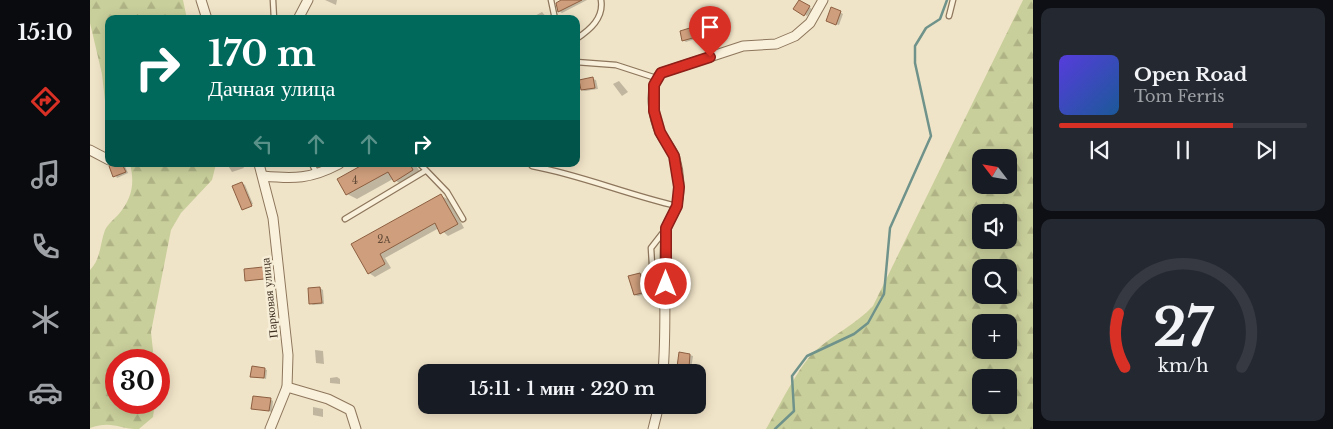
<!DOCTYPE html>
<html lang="ru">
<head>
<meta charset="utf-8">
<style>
	:root { --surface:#171b24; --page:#242831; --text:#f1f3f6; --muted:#9ea1a6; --line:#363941; --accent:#d93025 }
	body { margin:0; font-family:"Libre Baskerville",serif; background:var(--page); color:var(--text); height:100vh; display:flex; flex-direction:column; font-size:19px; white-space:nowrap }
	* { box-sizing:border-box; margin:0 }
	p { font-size:16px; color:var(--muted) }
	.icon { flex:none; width:28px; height:28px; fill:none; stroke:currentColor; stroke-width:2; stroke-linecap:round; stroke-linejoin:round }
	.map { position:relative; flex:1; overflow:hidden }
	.drawer { display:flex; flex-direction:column; gap:8px; padding:8px; background:#0d0f14; width:300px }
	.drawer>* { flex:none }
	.banner { position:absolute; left:15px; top:15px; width:475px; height:152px; border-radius:10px; box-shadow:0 2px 12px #0003; background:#00695c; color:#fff; overflow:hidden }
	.needle { width:32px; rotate:301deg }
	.controls { position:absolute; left:882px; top:149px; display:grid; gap:10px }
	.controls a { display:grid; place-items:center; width:45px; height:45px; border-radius:10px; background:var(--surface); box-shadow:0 2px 12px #0003; font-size:25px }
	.speed { position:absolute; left:15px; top:349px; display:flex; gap:10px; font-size:25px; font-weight:700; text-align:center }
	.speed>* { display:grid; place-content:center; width:65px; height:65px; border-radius:50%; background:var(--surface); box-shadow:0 2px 12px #0003; line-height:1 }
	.speed .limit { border:8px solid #d22; background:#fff; color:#111 }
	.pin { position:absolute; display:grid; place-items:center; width:42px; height:42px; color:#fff; margin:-51px -21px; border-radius:50% 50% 50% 0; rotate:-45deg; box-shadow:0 0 5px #0007 }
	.pin .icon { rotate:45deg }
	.me { position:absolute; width:55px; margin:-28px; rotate:0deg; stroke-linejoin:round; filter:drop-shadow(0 0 4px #0008) }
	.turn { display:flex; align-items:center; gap:18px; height:105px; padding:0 20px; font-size:22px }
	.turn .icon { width:65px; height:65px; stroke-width:2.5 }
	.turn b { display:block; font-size:35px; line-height:42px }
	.lanes { display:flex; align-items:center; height:48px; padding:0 20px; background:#0003; justify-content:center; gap:25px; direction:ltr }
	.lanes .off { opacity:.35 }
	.drawer .card { flex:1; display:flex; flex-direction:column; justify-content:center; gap:8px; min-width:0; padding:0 18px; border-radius:10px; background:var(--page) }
	.drawer .dial { align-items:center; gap:0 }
	.dial svg { height:130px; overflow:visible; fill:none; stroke:var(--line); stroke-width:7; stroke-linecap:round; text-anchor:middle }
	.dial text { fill:var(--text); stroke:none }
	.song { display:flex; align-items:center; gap:15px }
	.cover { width:60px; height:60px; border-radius:8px; background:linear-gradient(135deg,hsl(250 70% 55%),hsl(210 70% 35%)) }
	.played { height:5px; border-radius:2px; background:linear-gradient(90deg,var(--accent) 70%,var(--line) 70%) }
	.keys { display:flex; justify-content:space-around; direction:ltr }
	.trip { position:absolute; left:328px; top:364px; width:288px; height:50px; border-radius:10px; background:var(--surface); box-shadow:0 2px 12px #0003; font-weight:600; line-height:50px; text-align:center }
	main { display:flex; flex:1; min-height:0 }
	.tabs { display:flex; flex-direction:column; width:90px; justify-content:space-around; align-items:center; background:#090b0e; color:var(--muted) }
	.tabs .icon { width:35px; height:35px }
	.tabs .current { color:var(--accent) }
	.tabs b { font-size:22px; color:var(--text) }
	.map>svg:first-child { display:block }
</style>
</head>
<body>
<main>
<nav class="tabs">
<b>15:10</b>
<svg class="icon current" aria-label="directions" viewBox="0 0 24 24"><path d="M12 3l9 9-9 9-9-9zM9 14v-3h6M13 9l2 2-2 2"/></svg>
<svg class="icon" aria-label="music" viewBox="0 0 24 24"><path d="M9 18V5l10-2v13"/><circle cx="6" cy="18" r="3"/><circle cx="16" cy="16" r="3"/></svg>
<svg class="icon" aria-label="phone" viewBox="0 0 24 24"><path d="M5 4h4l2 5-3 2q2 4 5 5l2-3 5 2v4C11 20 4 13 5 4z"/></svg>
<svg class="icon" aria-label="climate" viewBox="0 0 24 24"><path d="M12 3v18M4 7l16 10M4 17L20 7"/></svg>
<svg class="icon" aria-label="car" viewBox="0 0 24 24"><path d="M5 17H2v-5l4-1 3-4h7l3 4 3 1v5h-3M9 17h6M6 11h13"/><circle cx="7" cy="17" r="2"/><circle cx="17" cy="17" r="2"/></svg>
</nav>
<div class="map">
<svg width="943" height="429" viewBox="0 0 943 429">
	<defs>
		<pattern id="forest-firs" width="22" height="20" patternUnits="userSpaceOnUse" patternTransform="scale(1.25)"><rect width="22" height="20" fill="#c9cf9b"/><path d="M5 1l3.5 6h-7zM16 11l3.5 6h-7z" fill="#aeb285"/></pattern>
	</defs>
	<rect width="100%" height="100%" fill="#f0e4c8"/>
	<g fill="url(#forest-firs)" fill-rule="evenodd">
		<polygon points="0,0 93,0 97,19 19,19 19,137 12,74 0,23"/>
		<path d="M933,0H943V429H676C689,407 708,367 725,351C744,334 766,324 783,306ZM891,158H919V185H891ZM891,212H919V240H891ZM891,268H919V295H891ZM891,322H919V350H891ZM891,378H919V405H891Z"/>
		<path d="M40,164H126L122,180L91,213L81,230L61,332L64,360H26V402L65,403L63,417L49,429C28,429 22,420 0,428V270C11,259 10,243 15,230C18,224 24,219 28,215C42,199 45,184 40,164Z"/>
	</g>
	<g fill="#0003">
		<polygon points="235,0 247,0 246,5"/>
		<polygon points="472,0 497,0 472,13 469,11 467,3"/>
		<polygon points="710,1 722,9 717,16 705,8"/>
		<polygon points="452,12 458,19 441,19 441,18"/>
		<polygon points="750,12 753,14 749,25 740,22"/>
		<polygon points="603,28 606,30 608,38 596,42 593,40"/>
		<polygon points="503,79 506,80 508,89 495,91 492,90"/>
		<polygon points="529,81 538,92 532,96 523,84"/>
		<polygon points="28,164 34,164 38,173 27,178 21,167"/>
		<polygon points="137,164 152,164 154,168 142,172"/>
		<polygon points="277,164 325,164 332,175 314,186 303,179 267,199 257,194 249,179"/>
		<polygon points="152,183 155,185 163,204 153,208"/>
		<polygon points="351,196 358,199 374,228 358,236 349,228 295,258 301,268 285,277 279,273 263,245"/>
		<polygon points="172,268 175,270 176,280 156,280"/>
		<polygon points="550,274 553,276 558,293 548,296 545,295"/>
		<polygon points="230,288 233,290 234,304 223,305 220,303"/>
		<polygon points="225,350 233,351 234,364 226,363"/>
		<polygon points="600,355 603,356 601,369 589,366"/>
		<polygon points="174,369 177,370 176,379 162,376"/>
		<polygon points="247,377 250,379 250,384 240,383 240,378"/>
		<polygon points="606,391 611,393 609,408 599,405 606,405"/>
		<polygon points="180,399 183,401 182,412 163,408"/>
		<polygon points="223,407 233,409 233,417 223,415"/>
	</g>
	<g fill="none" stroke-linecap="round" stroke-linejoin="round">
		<polyline stroke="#6f938a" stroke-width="2.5" points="685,429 704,411 702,376 717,356 764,334 778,323 794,294 800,228 841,136 825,63 825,46 836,28 850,19 857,0"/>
	</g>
	<g fill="#cf9f7d" stroke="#8d5f41">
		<polygon points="471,0 492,0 468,12 466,3"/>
		<polygon points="709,0 720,6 714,16 703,9"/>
		<polygon points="741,7 751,11 746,25 736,21"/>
		<polygon points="603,27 606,37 592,41 590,31"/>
		<polygon points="503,77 505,88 491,90 489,80"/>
		<polygon points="24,164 32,164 36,172 23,177 19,166"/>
		<polygon points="274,164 320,164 323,170 304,182 298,172 256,195 247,179"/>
		<polygon points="152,182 162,206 152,210 142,186"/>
		<polygon points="351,194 368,224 350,234 345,223 290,254 295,264 278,274 261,244"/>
		<polygon points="173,267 174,279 155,281 154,269"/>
		<polygon points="550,273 556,292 544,295 538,276"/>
		<polygon points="230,287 232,303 219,304 218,288"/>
		<polygon points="589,352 600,354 599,368 587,367"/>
		<polygon points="162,366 175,368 174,378 160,377"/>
		<polygon points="163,396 181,398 179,411 161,409"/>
	</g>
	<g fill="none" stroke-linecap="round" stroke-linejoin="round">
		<defs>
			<g id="service">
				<polyline points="183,0 184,19"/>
				<polyline points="461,0 465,19"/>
				<polyline points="859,16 863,0"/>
				<path d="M486,39C500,30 514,18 511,0"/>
				<polyline points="486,62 526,65 566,78"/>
				<polyline points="222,164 227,174"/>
				<polyline points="330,164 357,192 373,219"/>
				<path d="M442,166C491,175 538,195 587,206"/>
				<polyline points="255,219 335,171"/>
				<polyline points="573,297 563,281 561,248 575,230"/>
			</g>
			<g id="minor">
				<polyline points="111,0 117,19"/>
				<polyline points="208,19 218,0"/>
				<polyline points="0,150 19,160"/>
				<polyline points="169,164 183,218 198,355 197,387 180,429"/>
				<path d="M173,176C204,179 221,179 249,164"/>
				<path d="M573,372C577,325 573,278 576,231C577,222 584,215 586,207C591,192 589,172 585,158C582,149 575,142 571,134C563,119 558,86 571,73L653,46L686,44L705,36L720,23L733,0"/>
				<polyline points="197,387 238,399 260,410 266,429"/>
				<polyline points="563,429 569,405"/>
			</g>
		</defs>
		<use href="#service" stroke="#8d765c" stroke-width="7"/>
		<use href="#minor" stroke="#8d765c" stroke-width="11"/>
		<use href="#service" stroke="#faf1dc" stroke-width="4.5"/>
		<use href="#minor" stroke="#faf1dc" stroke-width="9"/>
	</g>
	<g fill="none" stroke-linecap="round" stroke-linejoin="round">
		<defs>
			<polyline id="route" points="576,284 576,228 587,206 589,187 584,156 570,132 564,111 564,85 571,73 620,57"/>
		</defs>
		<use href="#route" stroke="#8d1f18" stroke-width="12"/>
		<use href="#route" stroke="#d93025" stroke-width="9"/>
	</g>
	<g text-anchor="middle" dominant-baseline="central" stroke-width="5" stroke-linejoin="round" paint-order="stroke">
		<g font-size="10" fill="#624a37">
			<text x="265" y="180">4</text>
			<text x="294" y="239">2А</text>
		</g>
		<g font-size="12" fill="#3d2e20" stroke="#f7eed8">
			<text transform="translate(179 298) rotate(-96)">Парковая улица</text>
		</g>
	</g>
</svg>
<div class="controls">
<a><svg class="needle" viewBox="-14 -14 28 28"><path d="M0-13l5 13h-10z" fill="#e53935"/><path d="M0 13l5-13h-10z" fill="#9ea1a6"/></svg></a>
<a><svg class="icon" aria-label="sound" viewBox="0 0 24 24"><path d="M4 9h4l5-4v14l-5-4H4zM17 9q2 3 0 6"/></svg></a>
<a><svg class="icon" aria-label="search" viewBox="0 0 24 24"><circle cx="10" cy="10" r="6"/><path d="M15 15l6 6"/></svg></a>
<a>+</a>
<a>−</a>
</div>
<div class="speed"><div class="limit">30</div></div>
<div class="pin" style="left:620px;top:57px;background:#d93025"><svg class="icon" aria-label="arrive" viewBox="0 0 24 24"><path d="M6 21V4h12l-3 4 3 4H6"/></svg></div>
<svg class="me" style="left:576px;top:284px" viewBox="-20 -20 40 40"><circle r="17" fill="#d93025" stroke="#fff" stroke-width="3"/><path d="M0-11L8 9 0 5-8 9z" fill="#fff"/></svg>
<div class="trip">15:11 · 1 мин · 220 m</div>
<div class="banner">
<div class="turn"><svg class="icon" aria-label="right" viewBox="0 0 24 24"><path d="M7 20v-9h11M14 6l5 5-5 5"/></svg><div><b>170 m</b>Дачная улица</div></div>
<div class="lanes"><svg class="icon off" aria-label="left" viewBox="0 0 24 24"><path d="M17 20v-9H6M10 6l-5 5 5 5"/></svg><svg class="icon off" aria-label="ahead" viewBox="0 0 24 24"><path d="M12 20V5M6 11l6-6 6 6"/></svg><svg class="icon off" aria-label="ahead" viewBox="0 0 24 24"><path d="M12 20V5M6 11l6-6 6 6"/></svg><svg class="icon" aria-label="right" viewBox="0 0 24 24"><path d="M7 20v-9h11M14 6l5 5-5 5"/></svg></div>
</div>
</div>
<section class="drawer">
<div class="card">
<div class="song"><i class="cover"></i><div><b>Open Road</b><p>Tom Ferris</p></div></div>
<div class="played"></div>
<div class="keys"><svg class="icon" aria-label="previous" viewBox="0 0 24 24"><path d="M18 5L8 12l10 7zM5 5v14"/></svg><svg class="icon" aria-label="pause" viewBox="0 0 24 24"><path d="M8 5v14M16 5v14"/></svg><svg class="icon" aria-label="next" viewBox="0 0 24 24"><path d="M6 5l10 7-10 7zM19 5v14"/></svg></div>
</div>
<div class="card dial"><svg viewBox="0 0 100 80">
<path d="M14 69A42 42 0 1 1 86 69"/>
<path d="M14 69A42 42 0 0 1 10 36" stroke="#d93025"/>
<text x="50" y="56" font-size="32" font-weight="700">27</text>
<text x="50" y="72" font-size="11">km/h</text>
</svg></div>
</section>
</main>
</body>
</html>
